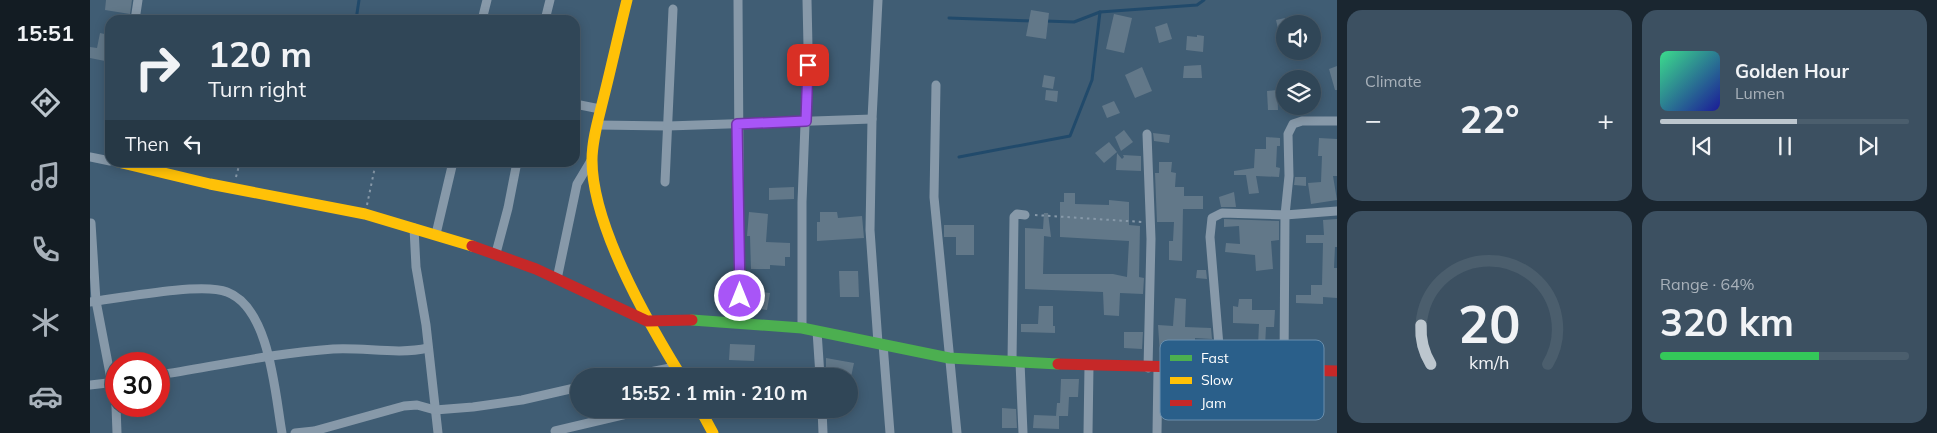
<!DOCTYPE html>
<html lang="en">
<head>
<meta charset="utf-8">
<style>
	:root { --surface:#304657; --page:#3c5061; --text:#f1f3f6; --muted:#a8b1ba; --line:#4b5e6d; --accent:#bcc6ce }
	body { margin:0; font-family:Mulish,sans-serif; background:var(--page); color:var(--text); height:100vh; display:flex; flex-direction:column; font-size:19px; white-space:nowrap }
	* { box-sizing:border-box; margin:0 }
	p { font-size:16px; color:var(--muted) }
	.icon { flex:none; width:28px; height:28px; fill:none; stroke:currentColor; stroke-width:2; stroke-linecap:round; stroke-linejoin:round }
	.map { position:relative; flex:1; overflow:hidden }
	.panel { display:flex; flex-direction:column; gap:10px; padding:10px; background:#1a2630; width:600px }
	.panel>* { flex:none }
	.top-card { position:absolute; left:15px; top:15px; width:475px; height:152px; border-radius:15px; box-shadow:0 2px 12px #0003,0 0 0 1px var(--line); background:#304657; color:var(--text); overflow:hidden }
	.fabs { position:absolute; left:1186px; top:15px; display:grid; gap:10px }
	.fabs a { display:grid; place-items:center; width:45px; height:45px; border-radius:50%; background:var(--surface); box-shadow:0 2px 12px #0003,0 0 0 1px var(--line); font-size:25px }
	.speed { position:absolute; left:15px; top:352px; display:flex; gap:10px; font-size:25px; font-weight:700; text-align:center }
	.speed>* { display:grid; place-content:center; width:65px; height:65px; border-radius:50%; background:var(--surface); box-shadow:0 2px 12px #0003,0 0 0 1px var(--line); line-height:1 }
	.speed .limit { border:8px solid #d22; background:#fff; color:#111 }
	.pin { position:absolute; display:grid; place-items:center; width:42px; height:42px; color:#fff; margin:-21px; border-radius:10px; box-shadow:0 2px 8px #0006 }
	.me { position:absolute; width:55px; margin:-28px; rotate:0deg; stroke-linejoin:round; filter:drop-shadow(0 0 4px #0008) }
	.turn { display:flex; align-items:center; gap:18px; height:105px; padding:0 20px; font-size:22px }
	.turn .icon { width:65px; height:65px; stroke-width:2.5 }
	.turn b { display:block; font-size:35px; line-height:42px }
	.then { display:flex; align-items:center; height:48px; padding:0 20px; background:#0003; gap:10px; font-size:19px }
	.big { font-size:38px; font-weight:700; line-height:1.1 }
	.panel .card { flex:1; display:flex; flex-direction:column; justify-content:center; gap:8px; min-width:0; padding:0 18px; border-radius:15px; background:var(--page) }
	.panel .dial { align-items:center; gap:0 }
	.dial svg { height:130px; overflow:visible; fill:none; stroke:var(--line); stroke-width:7; stroke-linecap:round; text-anchor:middle }
	.dial text { fill:var(--text); stroke:none }
	.song { display:flex; align-items:center; gap:15px }
	.cover { width:60px; height:60px; border-radius:8px; background:linear-gradient(135deg,hsl(150 70% 55%),hsl(240 70% 35%)) }
	.played { height:5px; border-radius:2px; background:linear-gradient(90deg,var(--accent) 55%,var(--line) 55%) }
	.keys { display:flex; justify-content:space-around; direction:ltr }
	.heat { display:flex; justify-content:space-between; align-items:center; font-size:28px; direction:ltr }
	.charge { height:8px; border-radius:4px; background:linear-gradient(90deg,#34c759 64%,var(--line) 0) }
	.panel .tiles { flex:1; display:grid; gap:10px; grid-template-columns:repeat(2,1fr) }
	.trip { position:absolute; left:480px; top:368px; width:288px; height:50px; border-radius:25px; background:var(--surface); box-shadow:0 2px 12px #0003,0 0 0 1px var(--line); font-weight:700; line-height:50px; text-align:center }
	main { display:flex; flex:1; min-height:0 }
	.menu { display:flex; flex-direction:column; width:90px; justify-content:space-around; align-items:center; background:#131c23; color:var(--muted) }
	.menu .icon { width:35px; height:35px }
	.menu .on { color:var(--accent) }
	.menu b { font-size:22px; color:var(--text) }
	.map>svg:first-child { display:block }
</style>
</head>
<body>
<main>
<nav class="menu">
<b>15:51</b>
<svg class="icon on" aria-label="directions" viewBox="0 0 24 24"><path d="M12 3l9 9-9 9-9-9zM9 14v-3h6M13 9l2 2-2 2"/></svg>
<svg class="icon" aria-label="music" viewBox="0 0 24 24"><path d="M9 18V5l10-2v13"/><circle cx="6" cy="18" r="3"/><circle cx="16" cy="16" r="3"/></svg>
<svg class="icon" aria-label="phone" viewBox="0 0 24 24"><path d="M5 4h4l2 5-3 2q2 4 5 5l2-3 5 2v4C11 20 4 13 5 4z"/></svg>
<svg class="icon" aria-label="climate" viewBox="0 0 24 24"><path d="M12 3v18M4 7l16 10M4 17L20 7"/></svg>
<svg class="icon" aria-label="car" viewBox="0 0 24 24"><path d="M5 17H2v-5l4-1 3-4h7l3 4 3 1v5h-3M9 17h6M6 11h13"/><circle cx="7" cy="17" r="2"/><circle cx="17" cy="17" r="2"/></svg>
</nav>
<div class="map">
<svg width="1247" height="433" viewBox="0 0 1247 433">
	<rect width="100%" height="100%" fill="#405d74"/>
	<g fill="none" stroke-linecap="round" stroke-linejoin="round">
		<g stroke="#214a6b" stroke-width="3">
			<polyline points="859,18 943,21"/>
			<polyline points="266,20 269,0"/>
			<polyline points="955,21 984,22 1010,12 1107,5 1114,0"/>
			<polyline points="869,157 980,136 1002,80 1010,12"/>
		</g>
	</g>
	<g fill="#627889">
		<polygon points="16,0 42,0 40,14 15,10"/>
		<polygon points="941,10 959,13 956,39 936,36"/>
		<polygon points="1024,14 1042,18 1034,53 1016,49"/>
		<polygon points="1195,18 1195,46 1192,46 1186,20"/>
		<polygon points="1077,23 1082,39 1069,43 1065,27"/>
		<polygon points="10,33 19,35 16,49 20,50 20,62 0,58 0,47 7,48"/>
		<polygon points="1107,35 1114,36 1113,52 1096,50 1097,36 1107,37"/>
		<polygon points="1111,65 1112,78 1093,78 1094,66"/>
		<polygon points="1247,66 1247,90 1245,90 1239,69"/>
		<polygon points="1052,67 1062,91 1045,98 1035,75"/>
		<polygon points="954,75 965,77 963,89 952,87"/>
		<polygon points="956,90 968,91 967,102 955,100"/>
		<polygon points="1187,90 1188,110 1178,110 1177,91"/>
		<polygon points="1024,101 1030,113 1017,118 1012,106"/>
		<polygon points="1034,130 1043,142 1031,151 1025,137"/>
		<polygon points="1063,133 1080,135 1079,143 1064,141"/>
		<polygon points="1176,137 1190,138 1190,146 1187,146 1186,167 1190,168 1189,177 1166,176 1169,193 1159,194 1156,175 1144,175 1144,171 1164,168 1165,149 1176,149"/>
		<polygon points="1229,138 1247,139 1247,176 1243,176 1247,200 1221,204 1218,183 1231,182 1232,156 1228,156"/>
		<polygon points="1019,142 1027,152 1014,163 1005,153"/>
		<polygon points="1027,153 1032,159 1034,157 1033,155 1051,156 1051,171 1026,170"/>
		<polygon points="1069,162 1082,162 1081,172 1086,173 1085,187 1094,187 1094,196 1113,196 1113,209 1093,209 1092,261 1079,260 1079,241 1083,241 1084,222 1067,222 1065,173 1069,173"/>
		<polygon points="1205,177 1216,177 1216,186 1204,185"/>
		<polygon points="704,187 704,199 679,200 679,188"/>
		<polygon points="1144,192 1146,207 1131,207 1129,197"/>
		<polygon points="974,193 985,193 985,204 1019,205 1019,200 1039,202 1039,225 1050,226 1049,277 1054,278 1053,294 1030,293 1029,316 1014,315 1013,292 935,289 935,228 953,229 954,213 958,213 961,237 954,236 953,274 1023,274 1037,277 1039,241 970,237 970,202 974,202"/>
		<polygon points="659,212 678,214 676,242 700,243 700,257 695,257 695,266 680,265 680,269 661,269 660,236 657,236"/>
		<polygon points="730,212 747,212 748,218 772,216 774,238 727,241 727,222 730,222"/>
		<polygon points="1134,219 1189,221 1189,240 1181,241 1183,269 1166,271 1165,255 1135,252 1136,243 1150,244 1149,226 1134,227"/>
		<polygon points="1247,219 1247,247 1245,247 1244,268 1247,268 1247,298 1233,297 1233,304 1206,303 1206,295 1221,295 1221,285 1232,285 1233,243 1216,243 1216,235 1234,235 1233,220"/>
		<polygon points="854,225 884,225 884,255 866,255 866,237 854,237"/>
		<polygon points="1107,270 1116,270 1117,279 1106,278"/>
		<polygon points="749,271 768,271 769,297 750,297"/>
		<polygon points="658,290 680,293 677,310 656,307"/>
		<polygon points="1085,298 1096,299 1095,327 1121,328 1122,339 1105,338 1105,356 1070,354 1068,325 1083,326"/>
		<polygon points="1149,299 1162,299 1162,310 1185,310 1184,327 1176,327 1175,347 1168,346 1169,324 1143,323 1143,306 1148,307"/>
		<polygon points="949,306 963,306 963,326 965,326 965,333 931,332 931,324 948,324"/>
		<polygon points="1034,332 1053,332 1052,349 1034,348"/>
		<polygon points="640,344 665,345 664,361 639,360"/>
		<polygon points="736,358 764,363 761,377 736,373"/>
		<polygon points="971,379 989,379 988,397 979,397 978,416 966,416 967,403 970,403"/>
		<polygon points="912,408 926,409 927,428 912,428"/>
		<polygon points="944,415 969,416 969,429 943,428"/>
	</g>
	<g fill="none" stroke-linecap="round" stroke-linejoin="round">
		<g stroke="#8799a9" stroke-width="2" stroke-dasharray="2.5 4" stroke-linecap="butt">
			<polyline points="146,177 150,162"/>
			<polyline points="277,205 286,162"/>
			<polyline points="945,215 1052,222"/>
		</g>
		<g stroke="#8799a9" stroke-width="9">
			<polyline points="648,0 650,321"/>
			<polyline points="45,20 48,0"/>
			<polyline points="392,20 397,0"/>
			<polyline points="455,20 460,0"/>
			<polyline points="846,85 844,197 867,433"/>
			<polyline points="485,104 510,109"/>
			<polyline points="507,125 578,126 782,119"/>
			<polyline points="1057,134 1061,239 1058,368"/>
			<polyline points="0,157 20,161"/>
			<polyline points="575,182 583,9"/>
			<polyline points="1,223 6,301 26,405"/>
			<polyline points="324,228 326,267 336,325 348,433"/>
			<polyline points="346,234 363,162"/>
			<polyline points="406,253 418,208 427,162"/>
			<polyline points="467,279 487,184 502,159"/>
			<path d="M0,302C30,298 112,282 137,292C180,308 185,394 192,433"/>
			<polyline points="712,328 712,202 718,47 717,0"/>
			<polyline points="727,331 730,376"/>
			<polyline points="788,343 780,230 782,119 788,0"/>
			<polyline points="793,344 800,433"/>
			<polyline points="922,361 924,217 927,214 935,215"/>
			<polyline points="930,362 933,433"/>
			<polyline points="1194,368 1195,215 1199,176 1198,134 1203,124 1212,121 1247,121"/>
			<polyline points="1131,370 1120,237 1122,218 1132,213 1195,215 1247,211"/>
			<path d="M69,375C126,366 185,353 243,349C275,347 307,355 338,348"/>
			<polyline points="540,376 585,367"/>
			<polyline points="0,385 26,382"/>
			<polyline points="26,406 27,433"/>
			<polyline points="732,409 733,433"/>
			<polyline points="465,431 558,409"/>
			<polyline points="205,433 224,431 314,406 327,405 345,410 383,407 432,400 489,387"/>
			<polyline points="998,433 999,366"/>
			<polyline points="1067,433 1068,369"/>
		</g>
		<polyline stroke="#4caf50" stroke-width="11" points="602,320 712,328 859,358 968,364"/>
		<g stroke="#ffc107" stroke-width="11">
			<path d="M537,0C529,32 522,64 514,96C509,117 502,139 502,160C502,225 557,321 591,376"/>
			<polyline points="28,162 120,184 275,214 382,246"/>
			<polyline points="610,409 623,433"/>
		</g>
		<g stroke="#c62828" stroke-width="11">
			<polyline points="382,246 446,269 557,321 602,320"/>
			<polyline points="968,364 1247,371"/>
		</g>
	</g>
	<g fill="none" stroke-linecap="round" stroke-linejoin="round">
		<defs>
			<polyline id="route" points="650,296 647,124 716,121 718,65"/>
		</defs>
		<use href="#route" stroke="#6d37a1" stroke-width="12"/>
		<use href="#route" stroke="#a855f7" stroke-width="9"/>
	</g>
	<rect x="1070" y="340" width="164" height="80" rx="8" fill="#2a5f8a" stroke="#6a8fad" stroke-width="1"/>
	<rect x="1080" y="355" width="22" height="6" fill="#4caf50"/>
	<rect x="1080" y="377" width="22" height="7" fill="#ffc107"/>
	<rect x="1080" y="400" width="22" height="6" fill="#c62828"/>
	<g font-size="14" fill="#fff">
		<text x="1111" y="363">Fast</text>
		<text x="1111" y="385">Slow</text>
		<text x="1111" y="408">Jam</text>
	</g>
</svg>
<div class="fabs">
<a><svg class="icon" aria-label="sound" viewBox="0 0 24 24"><path d="M4 9h4l5-4v14l-5-4H4zM17 9q2 3 0 6"/></svg></a>
<a><svg class="icon" aria-label="layers" viewBox="0 0 24 24"><path d="M12 4l9 5-9 5-9-5zM3 14l9 5 9-5"/></svg></a>
</div>
<div class="speed"><div class="limit">30</div></div>
<div class="pin" style="left:718px;top:65px;background:#d93025"><svg class="icon" aria-label="arrive" viewBox="0 0 24 24"><path d="M6 21V4h12l-3 4 3 4H6"/></svg></div>
<svg class="me" style="left:650px;top:296px" viewBox="-20 -20 40 40"><circle r="17" fill="#a855f7" stroke="#fff" stroke-width="3"/><path d="M0-11L8 9 0 5-8 9z" fill="#fff"/></svg>
<div class="trip">15:52 · 1 min · 210 m</div>
<div class="top-card">
<div class="turn"><svg class="icon" aria-label="right" viewBox="0 0 24 24"><path d="M7 20v-9h11M14 6l5 5-5 5"/></svg><div><b>120 m</b>Turn right</div></div>
<div class="then">Then<svg class="icon" aria-label="left" viewBox="0 0 24 24"><path d="M17 20v-9H6M10 6l-5 5 5 5"/></svg></div>
</div>
</div>
<section class="panel">
<div class="tiles">
<div class="card"><p>Climate</p>
<div class="heat"><a>−</a><b class="big">22°</b><a>+</a></div>
</div>
<div class="card">
<div class="song"><i class="cover"></i><div><b>Golden Hour</b><p>Lumen</p></div></div>
<div class="played"></div>
<div class="keys"><svg class="icon" aria-label="previous" viewBox="0 0 24 24"><path d="M18 5L8 12l10 7zM5 5v14"/></svg><svg class="icon" aria-label="pause" viewBox="0 0 24 24"><path d="M8 5v14M16 5v14"/></svg><svg class="icon" aria-label="next" viewBox="0 0 24 24"><path d="M6 5l10 7-10 7zM19 5v14"/></svg></div>
</div>
<div class="card dial"><svg viewBox="0 0 100 80">
<path d="M14 69A42 42 0 1 1 86 69"/>
<path d="M14 69A42 42 0 0 1 8 45" stroke="#bcc6ce"/>
<text x="50" y="56" font-size="32" font-weight="700">20</text>
<text x="50" y="72" font-size="11">km/h</text>
</svg></div>
<div class="card"><p>Range · 64%</p><b class="big">320 km</b><div class="charge"></div></div>
</div>
</section>
</main>
</body>
</html>
